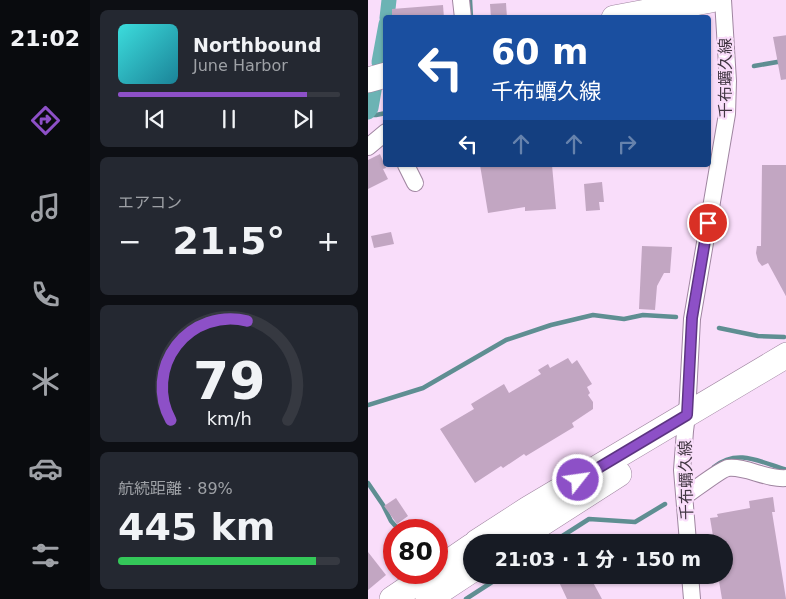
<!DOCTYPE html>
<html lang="ja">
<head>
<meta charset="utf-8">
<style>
	:root { --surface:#171b24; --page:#242831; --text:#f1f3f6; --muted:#9ea1a6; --line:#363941; --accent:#8d50c7 }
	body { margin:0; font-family:"DejaVu Sans","Noto Sans JP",sans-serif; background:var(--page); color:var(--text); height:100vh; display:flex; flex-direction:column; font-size:19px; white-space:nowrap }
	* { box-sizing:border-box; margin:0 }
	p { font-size:16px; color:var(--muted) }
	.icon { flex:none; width:28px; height:28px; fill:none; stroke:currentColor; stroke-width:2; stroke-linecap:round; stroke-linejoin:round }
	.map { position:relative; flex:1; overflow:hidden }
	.sheet { display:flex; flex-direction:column; gap:10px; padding:10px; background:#0d0f14; width:278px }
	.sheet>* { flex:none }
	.hud { position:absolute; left:15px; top:15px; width:328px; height:152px; border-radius:5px; box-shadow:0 1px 4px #0004; background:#1a4fa0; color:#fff; overflow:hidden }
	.speed { position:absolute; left:15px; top:519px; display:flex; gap:10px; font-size:25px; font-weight:700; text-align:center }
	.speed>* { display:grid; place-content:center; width:65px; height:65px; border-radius:50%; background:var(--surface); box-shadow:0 1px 4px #0004; line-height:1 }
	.speed .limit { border:8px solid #d22; background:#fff; color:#111 }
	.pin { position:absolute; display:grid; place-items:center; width:42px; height:42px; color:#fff; margin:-21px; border:2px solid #fff; border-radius:50%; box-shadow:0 1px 5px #0007 }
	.me { position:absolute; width:55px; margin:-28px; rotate:60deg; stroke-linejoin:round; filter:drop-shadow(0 0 4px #0008) }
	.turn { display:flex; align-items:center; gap:18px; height:105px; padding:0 25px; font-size:22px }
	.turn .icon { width:65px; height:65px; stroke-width:2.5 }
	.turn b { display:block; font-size:35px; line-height:42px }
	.lanes { display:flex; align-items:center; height:48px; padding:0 25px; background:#0003; justify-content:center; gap:25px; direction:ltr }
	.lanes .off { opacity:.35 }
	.big { font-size:38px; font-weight:800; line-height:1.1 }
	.sheet .tile { flex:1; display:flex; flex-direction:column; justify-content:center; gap:8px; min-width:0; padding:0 18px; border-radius:8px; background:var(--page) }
	.sheet .dial { align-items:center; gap:0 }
	.dial svg { height:130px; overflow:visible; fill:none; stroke:var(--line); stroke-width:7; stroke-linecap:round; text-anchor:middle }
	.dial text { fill:var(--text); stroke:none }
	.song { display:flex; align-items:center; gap:15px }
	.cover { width:60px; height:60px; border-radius:8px; background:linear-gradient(135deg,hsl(180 70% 55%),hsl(190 70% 35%)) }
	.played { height:5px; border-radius:2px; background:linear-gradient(90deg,var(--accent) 85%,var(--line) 85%) }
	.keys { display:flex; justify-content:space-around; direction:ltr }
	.heat { display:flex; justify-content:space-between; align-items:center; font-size:28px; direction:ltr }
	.charge { height:8px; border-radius:4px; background:linear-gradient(90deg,#34c759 89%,var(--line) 0) }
	.trip { position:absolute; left:95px; top:534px; width:270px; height:50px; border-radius:25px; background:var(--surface); box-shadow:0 1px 4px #0004; font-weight:800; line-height:50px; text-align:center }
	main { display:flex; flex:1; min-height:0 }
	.tab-bar { display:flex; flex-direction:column; width:90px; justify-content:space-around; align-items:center; background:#090b0e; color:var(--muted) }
	.tab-bar .icon { width:35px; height:35px }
	.tab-bar .current { color:var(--accent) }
	.tab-bar b { font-size:22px; color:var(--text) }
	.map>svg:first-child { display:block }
</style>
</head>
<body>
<main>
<nav class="tab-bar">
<b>21:02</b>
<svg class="icon current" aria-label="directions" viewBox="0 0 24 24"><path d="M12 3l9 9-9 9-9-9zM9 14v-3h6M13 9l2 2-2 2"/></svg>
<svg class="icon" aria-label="music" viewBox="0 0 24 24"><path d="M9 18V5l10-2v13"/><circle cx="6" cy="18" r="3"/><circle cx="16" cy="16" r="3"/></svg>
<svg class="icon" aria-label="phone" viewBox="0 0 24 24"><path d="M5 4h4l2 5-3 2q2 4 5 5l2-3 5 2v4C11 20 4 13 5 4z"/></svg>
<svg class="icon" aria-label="climate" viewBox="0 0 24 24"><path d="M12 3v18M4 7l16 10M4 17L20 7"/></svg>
<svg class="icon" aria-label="car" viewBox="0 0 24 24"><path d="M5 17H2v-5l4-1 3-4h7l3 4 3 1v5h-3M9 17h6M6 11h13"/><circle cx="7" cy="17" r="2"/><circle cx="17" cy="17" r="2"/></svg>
<svg class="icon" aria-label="filters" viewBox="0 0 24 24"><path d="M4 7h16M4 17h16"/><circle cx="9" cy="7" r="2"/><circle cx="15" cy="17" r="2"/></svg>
</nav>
<section class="sheet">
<div class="tile">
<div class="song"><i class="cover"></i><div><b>Northbound</b><p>June Harbor</p></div></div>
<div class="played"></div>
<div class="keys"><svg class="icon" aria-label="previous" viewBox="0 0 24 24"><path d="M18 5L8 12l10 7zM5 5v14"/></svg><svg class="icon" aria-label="pause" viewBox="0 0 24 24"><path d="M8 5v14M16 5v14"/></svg><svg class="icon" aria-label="next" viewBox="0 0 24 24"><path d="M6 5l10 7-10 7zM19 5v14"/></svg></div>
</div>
<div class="tile"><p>エアコン</p>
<div class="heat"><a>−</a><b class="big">21.5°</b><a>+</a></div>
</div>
<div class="tile dial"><svg viewBox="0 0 100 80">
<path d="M14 69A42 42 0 1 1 86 69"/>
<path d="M14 69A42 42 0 0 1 61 8" stroke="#8d50c7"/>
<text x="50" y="56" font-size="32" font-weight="700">79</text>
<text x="50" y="72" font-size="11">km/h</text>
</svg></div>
<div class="tile"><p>航続距離 · 89%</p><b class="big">445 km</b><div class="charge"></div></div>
</section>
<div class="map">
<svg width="419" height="599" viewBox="0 0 419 599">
	<rect width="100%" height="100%" fill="#f9ddfa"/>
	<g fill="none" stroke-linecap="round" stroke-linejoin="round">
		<g stroke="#5f8e92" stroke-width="4.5">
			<polyline points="102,0 103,18"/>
			<polyline points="386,66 415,61"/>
			<polyline points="340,75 341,75"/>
			<polyline points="0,115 8,115 18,113"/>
			<polyline points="351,328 390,336 416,337"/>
			<polyline points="0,405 55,388 138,340 183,325 225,315 256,319 275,315 308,317"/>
			<path d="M346,467C370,448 392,462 419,470"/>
			<polyline points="0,483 15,505 23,521 31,530"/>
			<polyline points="185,542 221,519 267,522 297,504"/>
			<polyline points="98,599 135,575"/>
		</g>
		<g stroke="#6cb3b4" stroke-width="15">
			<polyline points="19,18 21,0"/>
			<polyline points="11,62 18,24"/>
			<polyline points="0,112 3,108 7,85"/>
		</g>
	</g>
	<g fill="#c2a6c2">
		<polygon points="138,3 139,18 123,18 122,4"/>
		<polygon points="75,5 76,18 24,18 24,9"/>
		<polygon points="419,35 419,79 413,80 405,37"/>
		<polygon points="12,154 18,168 15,169 20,179 0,189 0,160"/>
		<polygon points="112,165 142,165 142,167 163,165 184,165 188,209 157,211 157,207 120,213"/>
		<polygon points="394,165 419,165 419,298 400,263 394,266 390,261 388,253 389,246 393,246"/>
		<polygon points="234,182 236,202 231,202 232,210 218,211 216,184"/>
		<polygon points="23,232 26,244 6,248 3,236"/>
		<polygon points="274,246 304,247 302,273 296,273 289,286 287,310 271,309"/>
		<polygon points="200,358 204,364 209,360 224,384 219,387 222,393 220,395 225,402 225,409 204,423 206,427 158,456 156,454 135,468 133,466 107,483 72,429 106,409 103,404 136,384 141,393 173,374 170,370 180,364 182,368"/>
		<polygon points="405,497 407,512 404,512 418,599 354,599 350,575 356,575 356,542 346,542 342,518 350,517 349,514 382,508 381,501"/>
		<polygon points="28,498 40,516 29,524 16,506"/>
		<polygon points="0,552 18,575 0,590"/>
		<polygon points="209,575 221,575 234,599 199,599 192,584"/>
	</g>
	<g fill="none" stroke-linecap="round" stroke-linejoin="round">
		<defs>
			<g id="minor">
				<polyline points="93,0 95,18"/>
				<polyline points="0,147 18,132"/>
				<polyline points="38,165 47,183"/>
				<path d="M317,496C325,491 353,469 360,468C378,466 399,480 419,478"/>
				<polyline points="320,542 314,470 317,431 319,415 324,319 359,114 360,81 355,0"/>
				<polyline points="322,575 324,599"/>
			</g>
			<g id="highway">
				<polyline points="246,18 343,0"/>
				<polyline points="0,80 18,75"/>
				<polyline points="109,542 160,509 419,355"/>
				<polyline points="145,542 251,474"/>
				<polyline points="69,570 104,546"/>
				<polyline points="24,599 64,572"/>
				<polyline points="60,599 104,570"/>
			</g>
		</defs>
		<use href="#minor" stroke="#9f85a0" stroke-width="18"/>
		<use href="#highway" stroke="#9f85a0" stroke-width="26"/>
		<use href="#minor" stroke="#fff" stroke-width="16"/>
		<use href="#highway" stroke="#fff" stroke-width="25"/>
	</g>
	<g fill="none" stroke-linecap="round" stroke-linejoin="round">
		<defs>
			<polyline id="route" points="210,480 319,415 324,318 340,223"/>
		</defs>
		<use href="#route" stroke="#5c3481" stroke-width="12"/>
		<use href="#route" stroke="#8d50c7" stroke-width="9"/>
	</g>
	<g text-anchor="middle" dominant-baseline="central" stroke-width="4.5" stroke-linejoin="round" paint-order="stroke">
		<g font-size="16" fill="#423743" stroke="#f9ddfa">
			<text transform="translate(357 78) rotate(-90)">千布蠣久線</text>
			<text transform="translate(318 480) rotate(-91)">千布蠣久線</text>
		</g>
	</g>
</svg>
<div class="speed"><div class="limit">80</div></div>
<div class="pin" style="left:340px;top:223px;background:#d93025"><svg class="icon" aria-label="arrive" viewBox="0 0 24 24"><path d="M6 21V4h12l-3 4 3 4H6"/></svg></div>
<svg class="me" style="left:210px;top:480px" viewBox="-20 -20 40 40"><circle r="17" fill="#8d50c7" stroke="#fff" stroke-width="3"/><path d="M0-11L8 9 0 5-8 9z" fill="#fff"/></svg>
<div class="trip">21:03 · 1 分 · 150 m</div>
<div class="hud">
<div class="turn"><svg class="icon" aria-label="left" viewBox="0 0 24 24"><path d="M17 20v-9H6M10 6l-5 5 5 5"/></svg><div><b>60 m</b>千布蠣久線</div></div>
<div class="lanes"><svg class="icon" aria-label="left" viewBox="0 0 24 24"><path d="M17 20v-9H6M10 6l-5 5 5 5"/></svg><svg class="icon off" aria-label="ahead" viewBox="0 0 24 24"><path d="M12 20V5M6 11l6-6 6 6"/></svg><svg class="icon off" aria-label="ahead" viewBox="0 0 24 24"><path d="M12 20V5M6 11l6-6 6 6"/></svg><svg class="icon off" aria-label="right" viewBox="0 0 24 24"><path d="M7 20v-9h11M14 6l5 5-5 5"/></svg></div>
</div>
</div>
</main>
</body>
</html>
